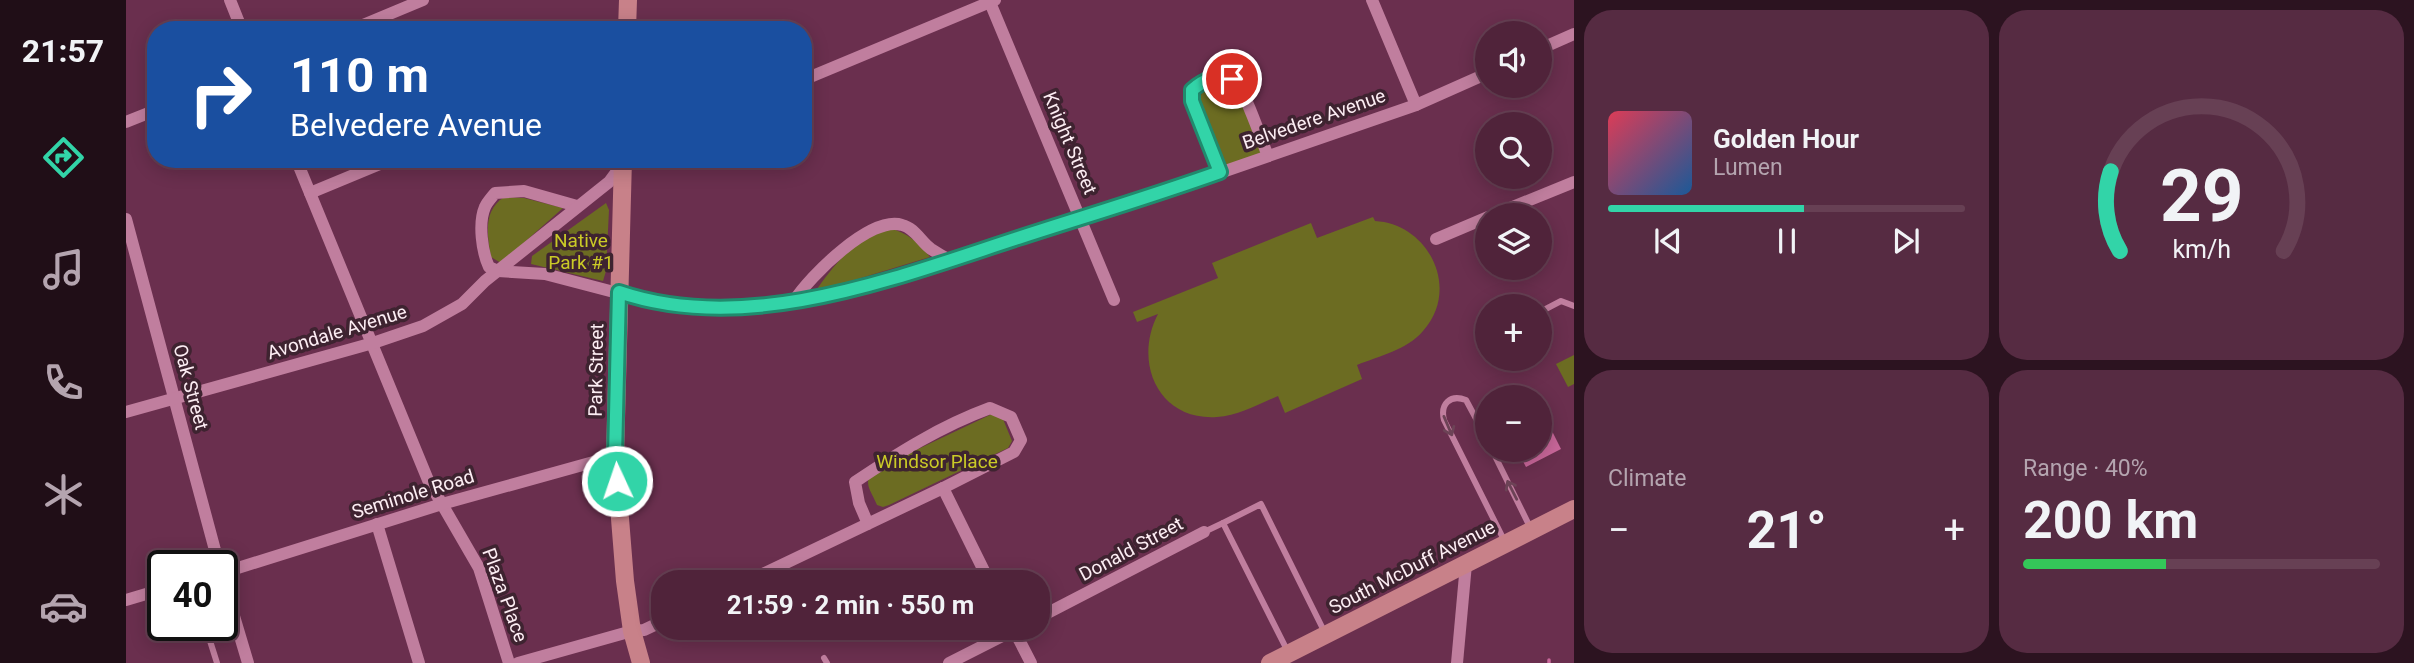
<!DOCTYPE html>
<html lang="en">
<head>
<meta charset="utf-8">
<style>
	:root { --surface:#50233a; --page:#562b42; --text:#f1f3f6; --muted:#b4a4af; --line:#674054; --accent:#32d4a8 }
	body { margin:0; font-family:Roboto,sans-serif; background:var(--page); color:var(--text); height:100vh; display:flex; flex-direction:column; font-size:26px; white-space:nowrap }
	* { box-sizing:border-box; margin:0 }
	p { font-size:23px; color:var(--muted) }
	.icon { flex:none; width:38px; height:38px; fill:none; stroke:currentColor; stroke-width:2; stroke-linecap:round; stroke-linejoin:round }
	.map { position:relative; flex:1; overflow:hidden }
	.panel { display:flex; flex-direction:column; gap:10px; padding:10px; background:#2c1320; width:840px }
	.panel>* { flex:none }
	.top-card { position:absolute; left:21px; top:21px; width:665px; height:147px; border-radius:28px; box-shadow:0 4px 18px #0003,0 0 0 2px var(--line); background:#1a4fa0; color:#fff; overflow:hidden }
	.tools { position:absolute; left:1349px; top:21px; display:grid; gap:14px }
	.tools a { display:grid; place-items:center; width:77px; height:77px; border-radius:50%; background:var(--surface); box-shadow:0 4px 18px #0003,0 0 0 2px var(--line); font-size:35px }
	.speed { position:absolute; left:21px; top:550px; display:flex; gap:14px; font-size:35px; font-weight:700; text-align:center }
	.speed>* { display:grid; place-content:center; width:91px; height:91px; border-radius:50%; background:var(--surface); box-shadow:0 4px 18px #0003,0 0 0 2px var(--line); line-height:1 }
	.speed .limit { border:4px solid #111; border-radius:10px; background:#fff; color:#111 }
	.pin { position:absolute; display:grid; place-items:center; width:60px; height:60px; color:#fff; margin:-30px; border:4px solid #fff; border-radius:50%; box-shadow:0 2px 7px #0007 }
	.me { position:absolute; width:77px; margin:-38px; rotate:357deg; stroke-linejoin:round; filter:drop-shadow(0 0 5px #0008) }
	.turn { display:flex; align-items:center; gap:24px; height:147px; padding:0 28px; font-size:32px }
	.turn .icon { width:91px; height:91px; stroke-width:2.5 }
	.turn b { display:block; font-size:49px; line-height:60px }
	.big { font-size:52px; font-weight:700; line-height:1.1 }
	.panel .tile { flex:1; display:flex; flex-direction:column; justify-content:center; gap:10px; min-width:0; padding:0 24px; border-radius:28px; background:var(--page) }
	.panel .dial { align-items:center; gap:0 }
	.dial svg { height:182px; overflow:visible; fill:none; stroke:var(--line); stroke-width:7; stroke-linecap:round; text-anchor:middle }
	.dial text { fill:var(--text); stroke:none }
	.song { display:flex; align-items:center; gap:21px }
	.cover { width:84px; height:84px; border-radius:10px; background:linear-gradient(135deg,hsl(350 70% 55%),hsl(210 70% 35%)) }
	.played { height:7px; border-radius:4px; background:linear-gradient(90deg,var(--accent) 55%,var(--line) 55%) }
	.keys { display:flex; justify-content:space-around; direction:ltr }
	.heat { display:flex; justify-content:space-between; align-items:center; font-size:38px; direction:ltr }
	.charge { height:10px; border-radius:5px; background:linear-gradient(90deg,#34c759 40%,var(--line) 0) }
	.panel .tiles { flex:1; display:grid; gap:10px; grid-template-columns:repeat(2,1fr) }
	.trip { position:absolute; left:525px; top:570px; width:399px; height:70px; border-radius:28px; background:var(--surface); box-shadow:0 4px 18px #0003,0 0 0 2px var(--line); font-weight:700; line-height:70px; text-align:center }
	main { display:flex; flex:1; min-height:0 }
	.tabs { display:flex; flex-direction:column; width:126px; justify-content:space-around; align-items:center; background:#200e17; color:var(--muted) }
	.tabs .icon { width:49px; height:49px }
	.tabs .active { color:var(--accent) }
	.tabs b { font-size:32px; color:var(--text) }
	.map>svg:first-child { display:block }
</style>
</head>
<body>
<main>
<nav class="tabs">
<b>21:57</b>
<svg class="icon active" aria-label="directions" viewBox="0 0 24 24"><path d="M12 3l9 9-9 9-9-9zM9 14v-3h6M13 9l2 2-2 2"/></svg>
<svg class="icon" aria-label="music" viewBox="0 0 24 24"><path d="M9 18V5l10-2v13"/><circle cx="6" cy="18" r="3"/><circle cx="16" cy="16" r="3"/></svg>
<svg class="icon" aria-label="phone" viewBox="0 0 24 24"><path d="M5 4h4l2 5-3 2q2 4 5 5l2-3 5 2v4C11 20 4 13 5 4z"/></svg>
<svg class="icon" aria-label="climate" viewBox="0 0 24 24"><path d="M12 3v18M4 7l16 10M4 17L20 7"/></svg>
<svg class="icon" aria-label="car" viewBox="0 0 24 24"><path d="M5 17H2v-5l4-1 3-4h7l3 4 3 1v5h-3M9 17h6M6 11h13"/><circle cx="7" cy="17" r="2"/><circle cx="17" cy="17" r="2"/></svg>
</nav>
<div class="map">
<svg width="1448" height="663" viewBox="0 0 1448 663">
	<rect width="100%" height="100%" fill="#6a2f4e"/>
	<g fill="#6c6c22">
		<path d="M1096,82L1106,84L1115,98L1136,153L1094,168L1072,103C1075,89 1083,86 1096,82Z"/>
		<path d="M378,197L398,198L437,208L375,263L365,257C361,234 357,211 378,197Z"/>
		<polygon points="480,203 483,210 480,271 477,281 405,264 406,256"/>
		<path d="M1247,217L1249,221C1303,224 1335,289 1297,331C1281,350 1253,356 1231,365L1236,379L1159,413L1152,396C1133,404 1112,416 1091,417C1032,421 1007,362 1032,314L1011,322L1007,312L1092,278L1086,263L1185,223L1191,238Z"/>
		<path d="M763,228C782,233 792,242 804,257L689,292C706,267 732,234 763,228Z"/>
		<polygon points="1448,355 1448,384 1442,387 1430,364"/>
		<path d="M866,414L877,419L886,441L882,448L763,505L757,507L751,505C745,490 736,483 748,470Z"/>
	</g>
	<polygon fill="#c9679a" points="1421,421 1435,449 1400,467 1391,450 1414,450 1414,425"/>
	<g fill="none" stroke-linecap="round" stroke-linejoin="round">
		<polyline stroke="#c9679a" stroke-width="3.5" points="1423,660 1423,663"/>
		<g stroke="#c07e9e" stroke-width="6">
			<polyline points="1414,312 1435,301 1448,306"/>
			<path d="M1362,441L1340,400C1324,394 1314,404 1318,420L1379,542"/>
			<polyline points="1366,450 1405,529"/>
			<polyline points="1078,532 1097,523"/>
			<polyline points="79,625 91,663"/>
			<polyline points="1161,650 1097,523 1135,504 1199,633"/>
			<polyline points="698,658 701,663"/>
		</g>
		<g stroke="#c07e9e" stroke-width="12">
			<polyline points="104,0 116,30"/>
			<polyline points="863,0 988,300"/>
			<polyline points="1246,0 1290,105"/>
			<polyline points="225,30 297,0"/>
			<polyline points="1414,49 1448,34"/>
			<polyline points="677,80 869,0"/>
			<polyline points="0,122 30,110"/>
			<polyline points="170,159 302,480 353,568 383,663"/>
			<path d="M1094,172L1066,101V90C1076,81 1094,71 1107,80C1119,88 1135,140 1142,156"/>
			<polyline points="184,193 266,159"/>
			<path d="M451,206L398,191L369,193C366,197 361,202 359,207C352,223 356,252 363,267L372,271L419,274L507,297L567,306L620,307L711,295L1024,197L1290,105L1362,73"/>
			<polyline points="1367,215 1448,182"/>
			<polyline points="0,219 93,565"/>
			<polyline points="1310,239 1362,217"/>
			<path d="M668,301C684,276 745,215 776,225C789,228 795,242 805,249C811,253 818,257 824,260"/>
			<polyline points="0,412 247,343 297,326 336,304 359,281 483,182 497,163"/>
			<polyline points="817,488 864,583"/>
			<polyline points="251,524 293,663"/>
			<polyline points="96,573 316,504 489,456"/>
			<polyline points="96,576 122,663"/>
			<path d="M618,583L817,488L888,452L895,440L885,417L864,408C815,426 772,453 729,482L733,503L742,524"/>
			<polyline points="0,600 37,589"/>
			<polyline points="912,618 1078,532"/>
			<polyline points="887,628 905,663"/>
			<polyline points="392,663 506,631 518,630 537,621"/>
			<polyline points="823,663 892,628"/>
			<polyline points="1331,663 1340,564"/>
		</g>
		<g stroke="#c88189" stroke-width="18">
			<polyline points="501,30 502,0"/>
			<polyline points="497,159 489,456 499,581 506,631 515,663"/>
			<polyline points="1144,663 1448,509"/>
		</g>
	</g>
	<defs><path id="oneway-shaft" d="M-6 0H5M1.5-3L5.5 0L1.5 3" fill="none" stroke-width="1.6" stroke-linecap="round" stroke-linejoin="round" transform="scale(1.75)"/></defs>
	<g stroke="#6c4356">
		<use href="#oneway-shaft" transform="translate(1322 426) rotate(67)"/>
		<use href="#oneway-shaft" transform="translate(1386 490) rotate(-117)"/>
	</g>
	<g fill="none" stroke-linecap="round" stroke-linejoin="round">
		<defs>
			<path id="route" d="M491,481L489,456L493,292C622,336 769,278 892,238C960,216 1027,196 1094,172L1066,101V90C1079,79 1090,75 1106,79"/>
		</defs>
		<use href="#route" stroke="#208a6d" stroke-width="18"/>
		<use href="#route" stroke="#32d4a8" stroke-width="12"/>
	</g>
	<g text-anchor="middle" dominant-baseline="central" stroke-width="7" stroke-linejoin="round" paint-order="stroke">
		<g font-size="19" fill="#fcedf3" stroke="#3e2330">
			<text transform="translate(1188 119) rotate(-19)">Belvedere Avenue</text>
			<text transform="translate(944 143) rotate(67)">Knight Street</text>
			<text transform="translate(211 332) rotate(-17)">Avondale Avenue</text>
			<text transform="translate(470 370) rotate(-89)">Park Street</text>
			<text transform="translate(65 387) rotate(75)">Oak Street</text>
			<text transform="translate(287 494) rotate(-17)">Seminole Road</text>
			<text transform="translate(1005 549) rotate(-28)">Donald Street</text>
			<text transform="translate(1286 567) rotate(-27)">South McDuff Avenue</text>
			<text transform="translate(379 595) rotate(70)">Plaza Place</text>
		</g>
		<g font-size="19" fill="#caca27" stroke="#3e2330">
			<text x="455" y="240">Native<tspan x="455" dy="22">Park #1</tspan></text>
			<text x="811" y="461">Windsor Place</text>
		</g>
	</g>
</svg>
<div class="tools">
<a><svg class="icon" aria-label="sound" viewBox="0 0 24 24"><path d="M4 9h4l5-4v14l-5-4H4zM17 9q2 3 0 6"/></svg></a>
<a><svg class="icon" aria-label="search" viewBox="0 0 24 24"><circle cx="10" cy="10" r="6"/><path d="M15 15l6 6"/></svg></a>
<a><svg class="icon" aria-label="layers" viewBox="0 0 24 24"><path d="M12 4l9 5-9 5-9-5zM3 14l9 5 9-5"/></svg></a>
<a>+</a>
<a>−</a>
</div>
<div class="speed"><div class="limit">40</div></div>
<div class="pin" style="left:1106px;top:79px;background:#d93025"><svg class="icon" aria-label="arrive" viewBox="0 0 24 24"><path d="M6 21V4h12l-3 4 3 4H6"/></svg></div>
<svg class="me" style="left:491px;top:481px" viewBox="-20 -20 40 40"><circle r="17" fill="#32d4a8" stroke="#fff" stroke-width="3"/><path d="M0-11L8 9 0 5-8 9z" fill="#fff"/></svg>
<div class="trip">21:59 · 2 min · 550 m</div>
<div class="top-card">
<div class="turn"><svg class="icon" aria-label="right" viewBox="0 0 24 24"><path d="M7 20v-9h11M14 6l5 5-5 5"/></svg><div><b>110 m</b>Belvedere Avenue</div></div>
</div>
</div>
<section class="panel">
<div class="tiles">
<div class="tile">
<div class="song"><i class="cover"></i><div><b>Golden Hour</b><p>Lumen</p></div></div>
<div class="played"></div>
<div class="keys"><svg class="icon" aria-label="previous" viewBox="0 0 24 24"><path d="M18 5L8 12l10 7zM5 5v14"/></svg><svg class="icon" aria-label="pause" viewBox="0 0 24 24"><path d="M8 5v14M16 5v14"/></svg><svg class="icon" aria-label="next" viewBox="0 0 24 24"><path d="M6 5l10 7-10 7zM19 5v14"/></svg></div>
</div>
<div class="tile dial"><svg viewBox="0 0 100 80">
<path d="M14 69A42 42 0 1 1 86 69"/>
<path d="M14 69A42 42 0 0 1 10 34" stroke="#32d4a8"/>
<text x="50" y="56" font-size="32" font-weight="700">29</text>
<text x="50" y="72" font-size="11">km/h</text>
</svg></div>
<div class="tile"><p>Climate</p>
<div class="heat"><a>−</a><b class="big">21°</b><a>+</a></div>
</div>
<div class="tile"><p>Range · 40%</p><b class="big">200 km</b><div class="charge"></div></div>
</div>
</section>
</main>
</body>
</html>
